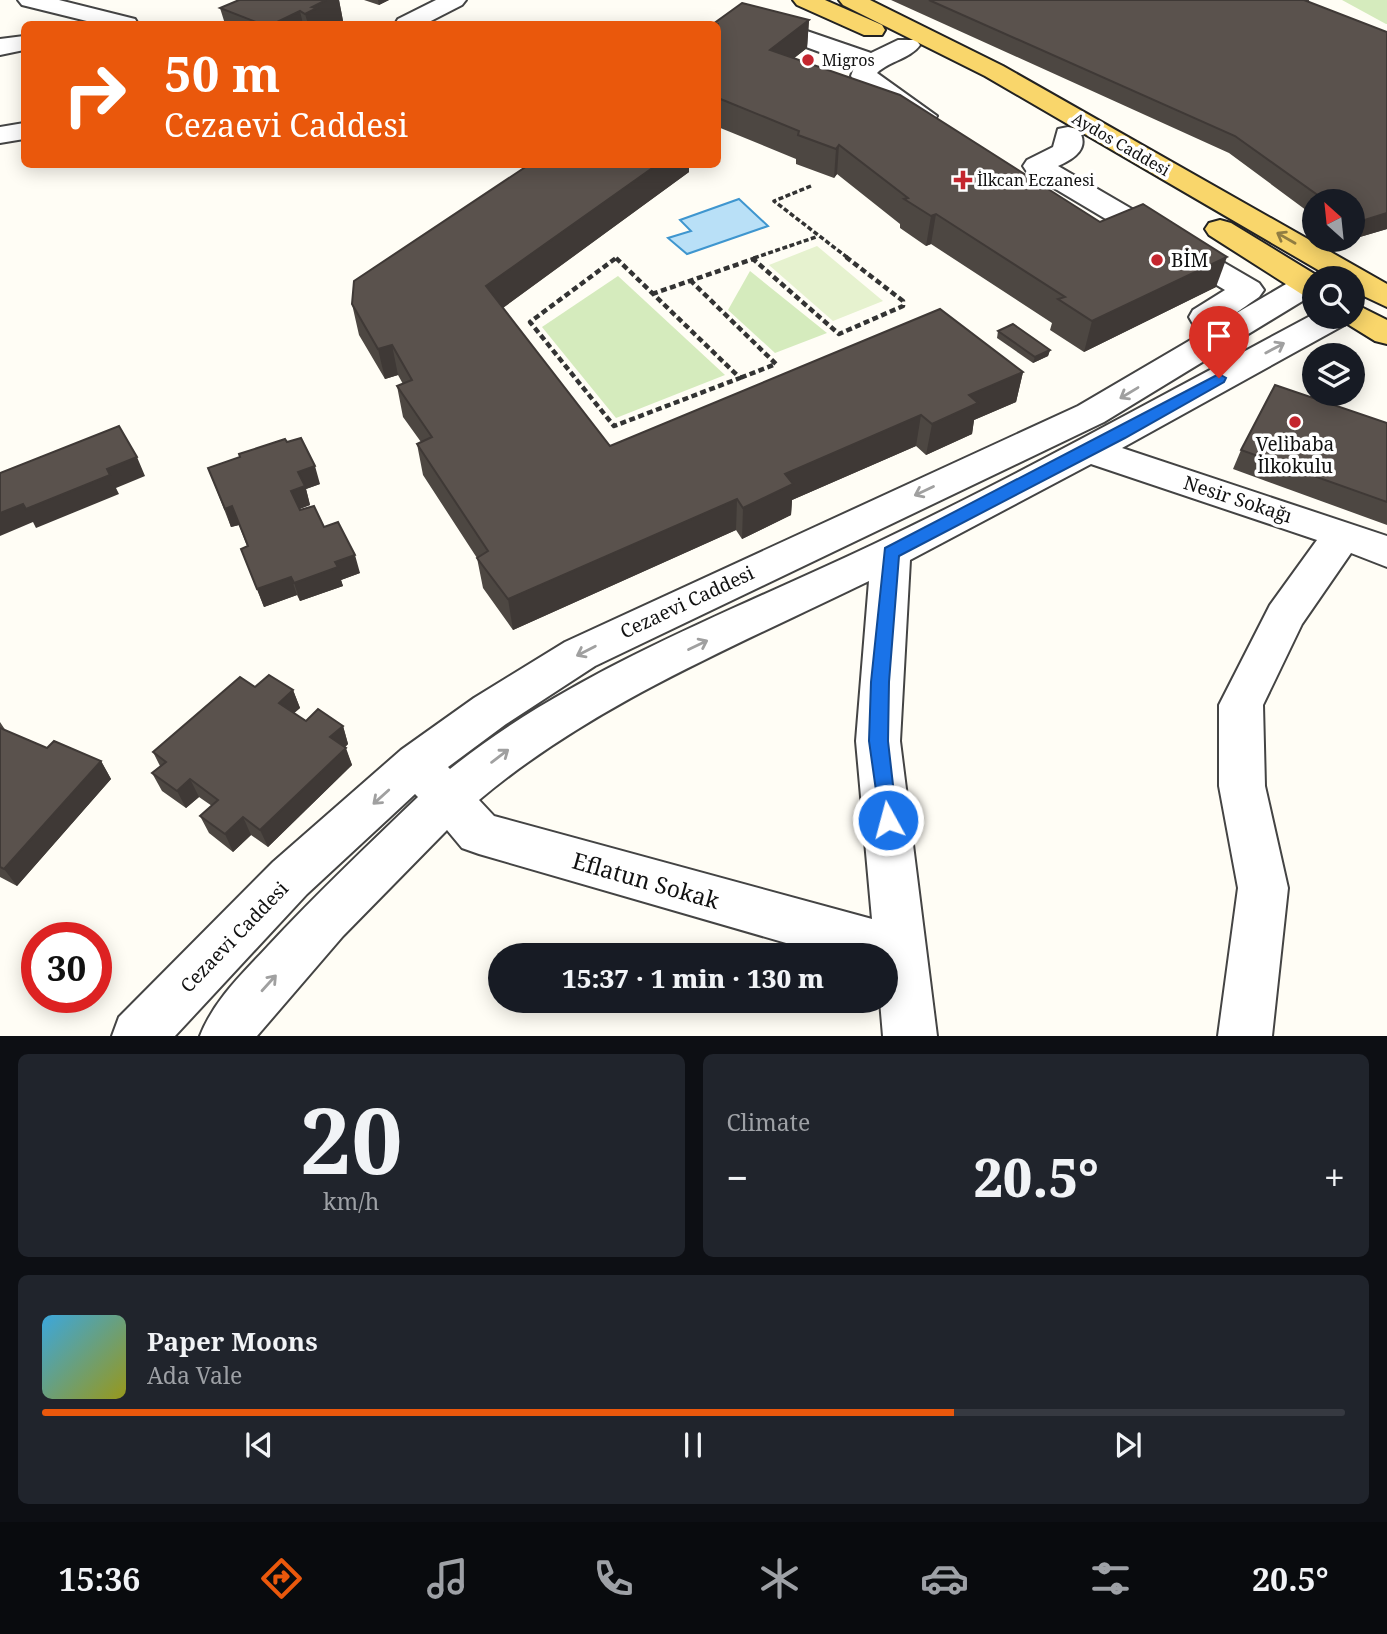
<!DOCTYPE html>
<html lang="en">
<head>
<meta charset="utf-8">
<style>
	:root { --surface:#171b24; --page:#20242c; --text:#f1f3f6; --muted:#9ea1a6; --line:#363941; --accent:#ea580c }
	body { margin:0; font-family:"Noto Serif",serif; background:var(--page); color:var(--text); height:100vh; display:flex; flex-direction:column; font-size:26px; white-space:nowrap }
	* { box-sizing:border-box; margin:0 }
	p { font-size:23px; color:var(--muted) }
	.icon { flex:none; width:38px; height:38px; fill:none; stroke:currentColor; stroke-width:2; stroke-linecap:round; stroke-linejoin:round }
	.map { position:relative; height:1036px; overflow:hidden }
	.panel { display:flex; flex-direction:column; gap:18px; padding:18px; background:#0d0f14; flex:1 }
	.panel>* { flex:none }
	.guide { position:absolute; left:21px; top:21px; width:700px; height:147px; border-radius:10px; box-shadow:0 4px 18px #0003; background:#ea580c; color:#fff; overflow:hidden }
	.needle { width:46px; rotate:333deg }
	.controls { position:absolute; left:1302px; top:189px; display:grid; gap:14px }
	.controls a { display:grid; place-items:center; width:63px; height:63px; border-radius:50%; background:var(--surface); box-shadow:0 4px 18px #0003; font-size:35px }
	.speed { position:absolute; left:21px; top:922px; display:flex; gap:14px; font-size:35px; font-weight:700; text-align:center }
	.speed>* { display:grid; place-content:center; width:91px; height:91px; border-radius:50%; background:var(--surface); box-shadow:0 4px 18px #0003; line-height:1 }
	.speed .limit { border:10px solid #d22; background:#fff; color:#111 }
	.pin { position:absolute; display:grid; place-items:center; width:60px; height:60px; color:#fff; margin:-72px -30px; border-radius:50% 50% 50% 0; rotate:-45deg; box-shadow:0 0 7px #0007 }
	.pin .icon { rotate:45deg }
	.me { position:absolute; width:77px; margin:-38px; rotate:353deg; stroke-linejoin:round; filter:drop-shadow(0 0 5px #0008) }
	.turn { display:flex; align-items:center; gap:24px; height:147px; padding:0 28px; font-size:32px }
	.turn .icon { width:91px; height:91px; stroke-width:2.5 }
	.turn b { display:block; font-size:49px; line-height:60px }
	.big { font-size:52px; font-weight:800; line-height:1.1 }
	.panel .tile { flex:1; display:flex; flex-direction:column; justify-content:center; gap:10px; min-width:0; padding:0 24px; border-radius:10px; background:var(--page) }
	.panel .dial { align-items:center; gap:0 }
	.dial b { font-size:91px; line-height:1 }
	.song { display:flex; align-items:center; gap:21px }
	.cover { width:84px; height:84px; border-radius:10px; background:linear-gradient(135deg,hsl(200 70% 55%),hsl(60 70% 35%)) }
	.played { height:7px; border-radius:4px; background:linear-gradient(90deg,var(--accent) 70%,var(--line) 70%) }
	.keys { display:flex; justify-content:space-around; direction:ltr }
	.heat { display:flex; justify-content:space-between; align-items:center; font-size:38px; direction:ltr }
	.panel .tiles { flex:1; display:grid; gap:18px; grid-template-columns:1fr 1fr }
	.tile:last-child { grid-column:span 2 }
	.trip { position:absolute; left:488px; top:943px; width:410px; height:70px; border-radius:35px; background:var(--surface); box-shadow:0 4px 18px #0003; font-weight:800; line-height:70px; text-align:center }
	.dock { display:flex; height:112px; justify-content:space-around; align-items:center; background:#090b0e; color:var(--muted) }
	.dock .icon { width:49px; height:49px }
	.dock .active { color:var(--accent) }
	.dock b { font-size:32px; color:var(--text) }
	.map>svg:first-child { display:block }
</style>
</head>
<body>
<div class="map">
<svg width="1387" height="1036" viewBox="0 0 1387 1036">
	<rect width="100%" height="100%" fill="#fffdf5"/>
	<g fill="#d5ebbd">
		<polygon points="1342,0 1387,0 1387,24 1386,24"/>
		<polygon points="750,271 827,333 775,353 728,310"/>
		<polygon points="618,276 725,375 616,418 542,327"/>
	</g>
	<polygon fill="#e6f2cf" points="817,246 883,301 833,321 769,265"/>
	<polygon fill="#b9e0f7" stroke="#3f96cf" stroke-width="2" points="739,199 768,226 687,254 668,238 691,231 680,220"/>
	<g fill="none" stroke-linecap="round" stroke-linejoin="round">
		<defs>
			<g id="minor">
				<polygon points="18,0 59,0 135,19 138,24 99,24 22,5"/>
				<polygon points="436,0 466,0 462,5 425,24 395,24 398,19"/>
				<path d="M766,17L871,53L898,40H916L920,45C910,59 889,61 877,73L937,116L933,122H913L855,82L851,76L855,65L757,29L754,24L757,19Z"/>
				<polygon points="24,36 24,50 0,55 0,39"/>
				<polygon points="24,123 24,139 0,143 0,127"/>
				<path d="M1068,127L1078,129C1091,148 1074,159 1058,166L1259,283L1264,290L1259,297C1239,310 1218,330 1193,324L1189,317L1193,310L1225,290L1027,172L1023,166L1027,160L1053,147L1058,129Z"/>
				<path d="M1314,274L1326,278H1314V294L1104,422L595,666L506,724L448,767L450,769C575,669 731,612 874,544C1023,473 1168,392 1314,314V317H1350L1346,324L1122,448L1387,536V567L1351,553L1302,624L1263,705L1265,786L1288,888L1272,1036H1218L1238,888L1219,786V705L1270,605L1317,540L1091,464L910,560L900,741L937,1036H883L880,1001H886V956H831L479,854L462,848L447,830L343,936L257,1036H200C214,1000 242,974 268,946C316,894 367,846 418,797L415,794L307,894L175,1036H112L119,1017L273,862L401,750L474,698L565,642L1078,406L1298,277ZM869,581L856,741L872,919L494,816L479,800C593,704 736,646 869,581Z"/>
			</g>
			<g id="major">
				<polygon points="793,0 825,0 882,25 885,30 882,35 864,35 797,5"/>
				<polygon points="839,0 870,0 1003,66 1387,284 1387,307 1353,291 1353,278 1332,278 985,76 843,5"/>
				<polygon points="1220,220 1231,223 1321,278 1314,278 1314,298 1303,295 1209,235 1205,229 1209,223"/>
				<polygon points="1353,303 1387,320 1387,344 1375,341 1341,320 1339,317 1353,317"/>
			</g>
		</defs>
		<use href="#minor" stroke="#444" stroke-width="4"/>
		<use href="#major" stroke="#222" stroke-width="4"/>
		<g stroke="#333" stroke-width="3.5" stroke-dasharray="5 2.5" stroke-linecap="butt">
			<polyline points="811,186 774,201 848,258"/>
			<polyline points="754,258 816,237"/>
		</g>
		<g stroke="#333" stroke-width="4.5" stroke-dasharray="6 3.5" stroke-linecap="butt">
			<polygon points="616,258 740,378 614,426 530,322"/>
			<polyline points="752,258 839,334 903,306 903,301 846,257"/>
			<polyline points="690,280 776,364 740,378"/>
			<polyline points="652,294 759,257"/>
		</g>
		<use href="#minor" fill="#fff" fill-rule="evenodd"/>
		<use href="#major" fill="#f9d66b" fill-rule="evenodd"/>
	</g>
	<g fill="#4d4742">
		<polygon points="239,0 339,0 343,21 336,24 225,24 220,8"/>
		<polygon points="364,0 389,0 379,5"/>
		<polygon points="891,0 1309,0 1309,2 1387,32 1387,229 1353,239 1353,201 1314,201 1314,216 1229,153"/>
		<polygon points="809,20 807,48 794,58 1100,222 1216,287 1084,352 1050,330 1052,323 931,244 926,246 900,228 900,224 837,174 834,178 796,164 796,159 718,127 718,24"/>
		<polygon points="530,164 689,164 689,172 503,308 610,446 1023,372 1016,402 974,420 972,434 926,455 916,446 792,500 791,515 742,539 736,530 513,630 483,588 477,558 423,475 417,444 421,442 403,417 397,386 403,384 398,375 385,379 359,335 352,304"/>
		<polygon points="998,331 1050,350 1048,356 1033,363 997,338"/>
		<polygon points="1387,423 1387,525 1233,469 1241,450"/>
		<polygon points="240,457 320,484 306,489 310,505 299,509 324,527 360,573 341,580 343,586 300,601 297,595 264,607 241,549 247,546 239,525 231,527 208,468"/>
		<polygon points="255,687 293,690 300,708 294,713 306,721 343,726 348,744 345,747 352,765 268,847 251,835 233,852 209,833 200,816 212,806 199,797 186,808 162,791 152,773 160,766 153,752"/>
		<polygon points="0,722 6,731 47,748 101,761 111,779 17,886 0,877"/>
	</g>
	<g fill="#3f3936">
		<polygon points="326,0 339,0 343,21 336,24 308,24 305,14 312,7"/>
		<polygon points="378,0 389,0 379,5"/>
		<polygon points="300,11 303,24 273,24"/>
		<polygon points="809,20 807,48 769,78 770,50"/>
		<polygon points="839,145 837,174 834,178 836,149"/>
		<polygon points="658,164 689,164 689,172 490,317 486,286"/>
		<polygon points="1387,213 1387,229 1353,239 1353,229 1355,223"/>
		<polygon points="936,214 931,244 926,246 931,216"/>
		<polygon points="1227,257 1216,287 1084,352 1092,321"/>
		<polygon points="392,345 398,375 385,379 378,349"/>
		<polygon points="1050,350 1048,356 1033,363 1035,357"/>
		<polygon points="1023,372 1016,402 974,420 972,434 926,455 932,424 969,395"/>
		<polygon points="921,415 916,446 792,500 791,515 742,539 743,508 785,474"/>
		<polygon points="137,457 145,476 116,488 119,494 36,528 33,522 0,536 0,513"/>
		<polygon points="315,466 320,484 306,489 310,505 297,510 291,491 298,472"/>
		<polygon points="737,499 736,530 513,630 508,599"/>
		<polygon points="232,506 239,525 231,527 225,509"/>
		<polygon points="355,555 360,573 341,580 343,586 300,601 294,583 335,562"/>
		<polygon points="291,577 297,595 264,607 257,589"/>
		<polygon points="293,690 300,708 285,721 279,703"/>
		<polygon points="343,726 348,744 337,755 330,737"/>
		<polygon points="346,748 352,765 268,847 260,830"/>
		<polygon points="101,761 111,779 17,886 4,869"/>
		<polygon points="190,779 199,797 186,808 177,791"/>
		<polygon points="243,817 251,835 233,852 225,834"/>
	</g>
	<g fill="#5a524d" stroke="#3f3936" stroke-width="2">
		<polygon points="239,0 326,0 312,7 317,8 305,14 300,11 273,24 261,24 220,8"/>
		<polygon points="929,0 1304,0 1387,32 1387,213 1355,223 1353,221 1353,201 1326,201 1235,136"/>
		<polygon points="742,3 809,20 770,50 900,95 1100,222 1143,204 1227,257 1092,321 1058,299 1065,297 936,214 931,216 904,199 908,198 839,145 836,149 798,135 799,131 718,98 718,24 713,24"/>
		<polygon points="530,164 658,164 486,286 610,446 940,309 1023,372 969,395 978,403 932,424 921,415 785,474 793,484 743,508 737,499 508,599 477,558 488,551 417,444 432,437 397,386 412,380 392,345 378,349 352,304 354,281"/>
		<polygon points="1013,324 1050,350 1035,357 998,331"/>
		<polygon points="1275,385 1387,423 1387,502 1241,450"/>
		<polygon points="119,426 137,457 107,469 110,475 26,509 23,504 0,513 0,473"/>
		<polygon points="301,438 315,466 298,472 305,486 291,491 300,510 314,506 324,527 338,522 355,555 335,562 338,567 294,583 291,577 257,589 241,549 248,546 232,506 225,509 208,468 240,457 239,454 285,439 287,442"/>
		<polygon points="269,675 293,690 279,703 306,721 318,709 343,726 330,737 346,748 260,830 243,817 225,834 200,816 218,800 190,779 177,791 152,773 166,762 153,752 240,677 255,687"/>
		<polygon points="0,728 47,748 54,741 101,761 4,869 0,867"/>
	</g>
	<defs><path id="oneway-shaft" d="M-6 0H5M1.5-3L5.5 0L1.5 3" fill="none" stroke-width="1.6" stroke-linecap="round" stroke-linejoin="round" transform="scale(1.75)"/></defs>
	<use stroke="#917d42" href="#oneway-shaft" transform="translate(1286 238) rotate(-150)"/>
	<g stroke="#a0a0a0">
		<use href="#oneway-shaft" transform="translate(1275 348) rotate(-28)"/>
		<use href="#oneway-shaft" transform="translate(1129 393) rotate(149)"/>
		<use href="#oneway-shaft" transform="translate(924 491) rotate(155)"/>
		<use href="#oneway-shaft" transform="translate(698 645) rotate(-26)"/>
		<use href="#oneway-shaft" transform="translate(586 651) rotate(153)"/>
		<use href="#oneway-shaft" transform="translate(500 756) rotate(-37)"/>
		<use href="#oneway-shaft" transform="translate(381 797) rotate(138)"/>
		<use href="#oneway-shaft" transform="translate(269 983) rotate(-48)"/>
	</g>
	<polygon fill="#1a73e8" stroke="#114b97" stroke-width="2" points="1219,374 1226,378 1224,382 1125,438 899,556 889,682 888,741 897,820 894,826 888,829 881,826 869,741 871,682 885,548"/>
	<g fill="#c4262e" stroke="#fff" stroke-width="2.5">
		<circle cx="808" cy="60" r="7"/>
		<path d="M959.5 169.5h7v7h7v7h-7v7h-7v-7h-7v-7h7z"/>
		<circle cx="1157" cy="260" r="7"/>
		<circle cx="1295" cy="422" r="7"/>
	</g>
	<g text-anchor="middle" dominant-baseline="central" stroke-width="7" stroke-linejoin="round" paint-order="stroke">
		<g font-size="16" fill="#111" stroke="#fff" text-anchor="start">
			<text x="822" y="60">Migros</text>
			<text x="977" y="180">İlkcan Eczanesi</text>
		</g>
		<g font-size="16" fill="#111" stroke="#fff">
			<text transform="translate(1121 144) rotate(30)">Aydos Caddesi</text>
		</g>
		<g font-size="19" fill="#111" stroke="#fff" text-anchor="start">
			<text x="1171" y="260">BİM</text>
			<text x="1295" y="444" text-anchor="middle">Velibaba<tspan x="1295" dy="22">İlkokulu</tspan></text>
		</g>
		<g font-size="19" fill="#111" stroke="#fff">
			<text transform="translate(1238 499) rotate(18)">Nesir Sokağı</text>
			<text transform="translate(687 602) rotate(-25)">Cezaevi Caddesi</text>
			<text transform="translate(234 937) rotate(-46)">Cezaevi Caddesi</text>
		</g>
		<g font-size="23" fill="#111" stroke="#fff">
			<text transform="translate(646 880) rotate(16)">Eflatun Sokak</text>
		</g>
	</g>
</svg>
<div class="controls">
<a><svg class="needle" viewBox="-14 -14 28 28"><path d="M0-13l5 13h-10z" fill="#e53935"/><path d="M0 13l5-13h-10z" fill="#9ea1a6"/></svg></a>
<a><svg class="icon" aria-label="search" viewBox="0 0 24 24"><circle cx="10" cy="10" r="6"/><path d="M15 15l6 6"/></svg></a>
<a><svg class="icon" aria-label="layers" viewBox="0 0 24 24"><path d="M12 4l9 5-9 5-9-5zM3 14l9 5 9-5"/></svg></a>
</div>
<div class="speed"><div class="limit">30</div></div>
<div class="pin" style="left:1219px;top:378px;background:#d93025"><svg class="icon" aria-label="arrive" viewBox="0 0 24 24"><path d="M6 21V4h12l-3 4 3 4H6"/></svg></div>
<svg class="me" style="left:888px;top:820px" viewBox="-20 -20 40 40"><circle r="17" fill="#1a73e8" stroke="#fff" stroke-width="3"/><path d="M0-11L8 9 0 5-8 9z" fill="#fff"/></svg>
<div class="trip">15:37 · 1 min · 130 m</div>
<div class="guide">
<div class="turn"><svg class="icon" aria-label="right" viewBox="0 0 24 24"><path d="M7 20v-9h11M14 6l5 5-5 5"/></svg><div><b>50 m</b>Cezaevi Caddesi</div></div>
</div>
</div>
<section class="panel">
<div class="tiles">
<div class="tile dial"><b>20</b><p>km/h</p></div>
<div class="tile"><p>Climate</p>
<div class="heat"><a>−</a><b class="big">20.5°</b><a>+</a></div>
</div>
<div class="tile">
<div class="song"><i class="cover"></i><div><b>Paper Moons</b><p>Ada Vale</p></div></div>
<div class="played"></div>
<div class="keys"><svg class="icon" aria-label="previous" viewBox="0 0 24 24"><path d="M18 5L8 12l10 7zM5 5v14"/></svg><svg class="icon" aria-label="pause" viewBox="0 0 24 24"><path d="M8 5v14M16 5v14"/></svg><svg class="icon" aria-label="next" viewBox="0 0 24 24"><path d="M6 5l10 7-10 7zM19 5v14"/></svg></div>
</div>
</div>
</section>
<nav class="dock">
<b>15:36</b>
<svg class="icon active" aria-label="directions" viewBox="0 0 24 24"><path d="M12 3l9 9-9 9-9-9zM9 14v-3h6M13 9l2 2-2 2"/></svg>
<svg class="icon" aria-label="music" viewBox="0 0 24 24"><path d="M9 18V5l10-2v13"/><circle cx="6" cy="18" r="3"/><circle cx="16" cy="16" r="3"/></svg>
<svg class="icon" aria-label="phone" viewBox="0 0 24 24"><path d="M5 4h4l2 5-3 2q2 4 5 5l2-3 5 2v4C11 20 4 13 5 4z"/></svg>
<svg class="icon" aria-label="climate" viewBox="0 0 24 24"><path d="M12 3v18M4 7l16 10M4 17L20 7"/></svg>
<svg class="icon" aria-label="car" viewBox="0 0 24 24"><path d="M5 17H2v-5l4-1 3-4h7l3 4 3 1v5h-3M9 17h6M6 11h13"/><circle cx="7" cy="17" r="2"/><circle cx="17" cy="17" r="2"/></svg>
<svg class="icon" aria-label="filters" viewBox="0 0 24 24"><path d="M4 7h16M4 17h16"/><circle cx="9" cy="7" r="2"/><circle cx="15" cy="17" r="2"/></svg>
<b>20.5°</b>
</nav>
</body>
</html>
